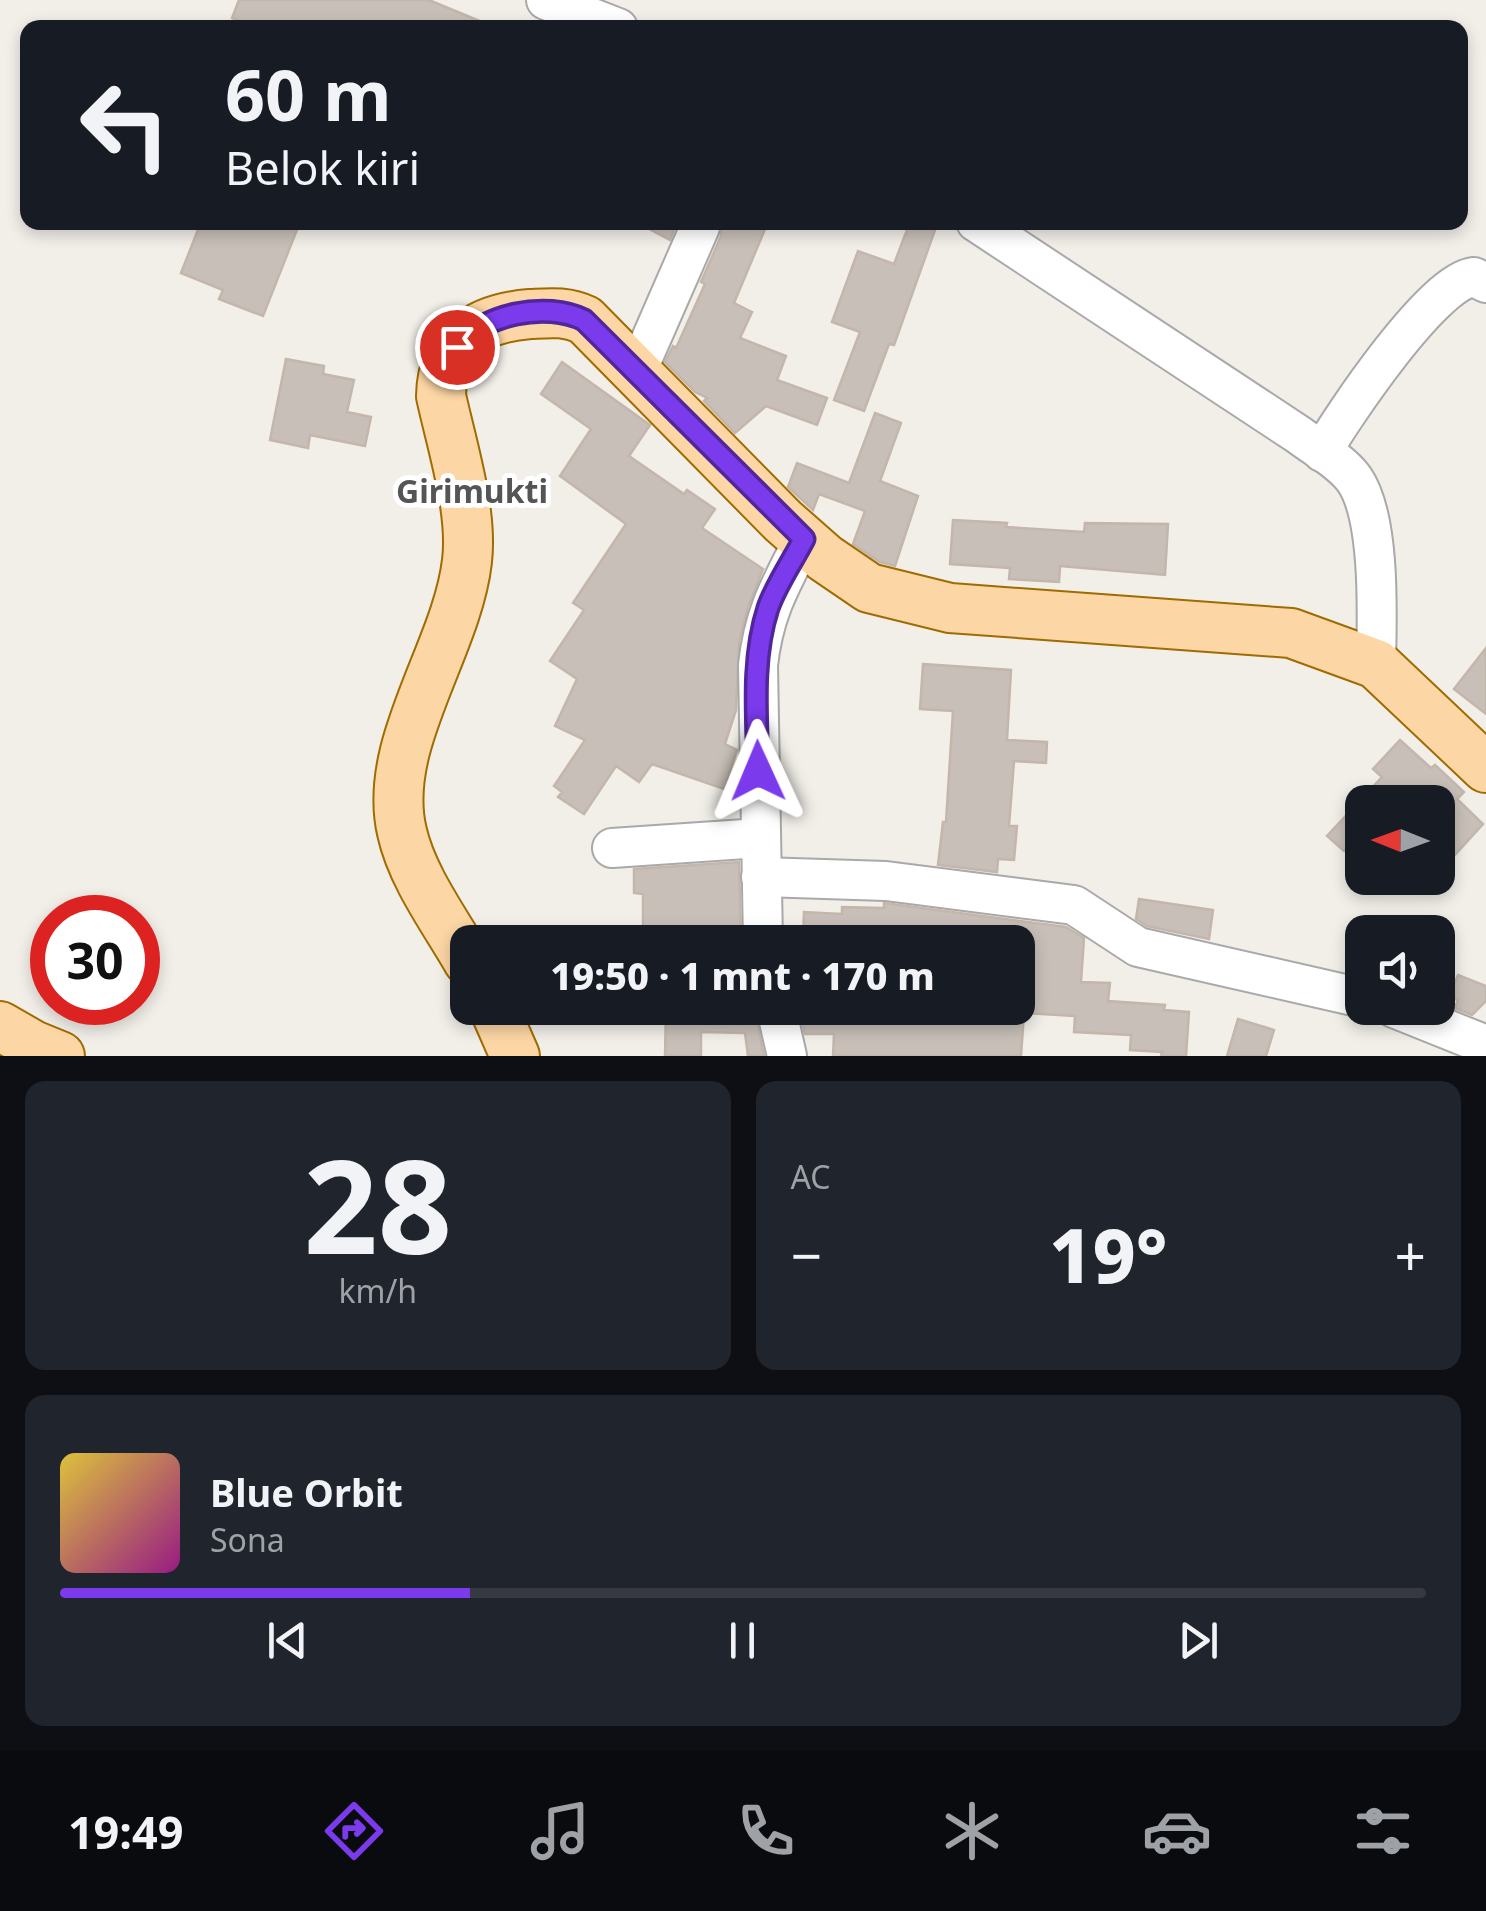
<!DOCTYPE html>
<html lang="id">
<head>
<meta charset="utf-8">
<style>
	:root { --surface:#171b24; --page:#20242c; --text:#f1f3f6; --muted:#9ea1a6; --line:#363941; --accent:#7c3aed }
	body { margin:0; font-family:"Noto Sans",sans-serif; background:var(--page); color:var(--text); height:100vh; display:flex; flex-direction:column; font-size:38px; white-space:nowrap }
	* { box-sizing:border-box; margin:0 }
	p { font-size:32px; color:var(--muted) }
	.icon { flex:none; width:55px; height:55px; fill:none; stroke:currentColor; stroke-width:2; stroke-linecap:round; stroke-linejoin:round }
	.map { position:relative; height:1056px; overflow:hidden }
	.drawer { display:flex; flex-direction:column; gap:25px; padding:25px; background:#0d0f14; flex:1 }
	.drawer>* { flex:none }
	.top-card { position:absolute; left:20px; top:20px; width:1448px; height:210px; border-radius:20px; box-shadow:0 5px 15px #0003; background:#171b24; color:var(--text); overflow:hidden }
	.needle { width:65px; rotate:271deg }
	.fabs { position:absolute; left:1345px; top:785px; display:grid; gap:20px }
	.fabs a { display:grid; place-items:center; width:110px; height:110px; border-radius:20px; background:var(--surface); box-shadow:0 5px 15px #0003; font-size:50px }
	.speed { position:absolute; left:30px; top:895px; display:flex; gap:20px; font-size:50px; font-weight:700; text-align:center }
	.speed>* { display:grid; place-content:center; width:130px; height:130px; border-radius:50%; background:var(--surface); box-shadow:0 5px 15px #0003; line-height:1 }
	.speed .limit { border:15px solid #d22; background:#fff; color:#111 }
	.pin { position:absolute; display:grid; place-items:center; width:85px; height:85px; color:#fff; margin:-42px; border:5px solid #fff; border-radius:50%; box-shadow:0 2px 10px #0007 }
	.me { position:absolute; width:110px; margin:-55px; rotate:359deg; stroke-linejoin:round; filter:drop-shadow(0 0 8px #0008) }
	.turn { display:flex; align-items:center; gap:35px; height:210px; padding:0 40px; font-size:45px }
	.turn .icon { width:130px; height:130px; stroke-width:2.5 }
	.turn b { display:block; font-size:70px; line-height:85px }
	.big { font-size:75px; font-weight:800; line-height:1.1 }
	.drawer .widget { flex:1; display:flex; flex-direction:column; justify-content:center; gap:15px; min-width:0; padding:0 35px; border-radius:20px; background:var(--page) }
	.drawer .dial { align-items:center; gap:0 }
	.dial b { font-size:130px; line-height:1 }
	.song { display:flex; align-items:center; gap:30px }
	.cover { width:120px; height:120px; border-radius:15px; background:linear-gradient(135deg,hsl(50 70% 55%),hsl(310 70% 35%)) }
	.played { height:10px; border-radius:5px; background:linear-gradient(90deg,var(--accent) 30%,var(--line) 30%) }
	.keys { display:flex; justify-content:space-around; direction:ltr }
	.heat { display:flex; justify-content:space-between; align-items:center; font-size:55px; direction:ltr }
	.drawer .tiles { flex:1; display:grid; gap:25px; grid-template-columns:1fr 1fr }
	.widget:last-child { grid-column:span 2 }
	.trip { position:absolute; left:450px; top:925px; width:585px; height:100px; border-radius:20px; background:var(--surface); box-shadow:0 5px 15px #0003; font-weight:800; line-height:100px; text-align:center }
	.tabs { display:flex; height:160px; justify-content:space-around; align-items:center; background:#090b0e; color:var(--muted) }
	.tabs .icon { width:70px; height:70px }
	.tabs .current { color:var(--accent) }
	.tabs b { font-size:45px; color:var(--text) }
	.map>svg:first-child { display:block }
</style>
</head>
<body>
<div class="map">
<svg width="1486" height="1056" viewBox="0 0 1486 1056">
	<rect width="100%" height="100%" fill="#f2efe9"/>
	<g fill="#c7bfb8" stroke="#c4b6ab" stroke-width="2.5">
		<polygon points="239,0 429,0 494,27 257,28 232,18"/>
		<polygon points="201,222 300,222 263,316 219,299 223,290 181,273"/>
		<polygon points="636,222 677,222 670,240"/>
		<polygon points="722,222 768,222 734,303 752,312 740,338 786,356 777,380 827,398 817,425 766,406 735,433 704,401 707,398 695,392 665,362 673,346 676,348 705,284 701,282 721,236"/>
		<polygon points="910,222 935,230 894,345 889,344 864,411 834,400 860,332 832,322 858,251 894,264"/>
		<polygon points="286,359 324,366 323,374 354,380 347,412 371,417 365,446 310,435 308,448 270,440"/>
		<polygon points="562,362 650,425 629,456 684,494 687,490 715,509 702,528 763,569 748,607 739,642 736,710 725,744 737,750 724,789 652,764 639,782 616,766 584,814 558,797 562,792 554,786 585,740 555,726 577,679 550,661 584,610 573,603 626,524 560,476 591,429 541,394"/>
		<polygon points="875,413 901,423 880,481 918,496 895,566 880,562 853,544 865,511 819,494 813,510 788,487 797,463 849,483"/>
		<polygon points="953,520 1007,523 1006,527 1084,532 1085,523 1168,524 1165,575 1060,566 1059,582 1009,579 1010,568 950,564"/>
		<polygon points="1486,648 1486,714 1454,689"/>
		<polygon points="923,664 1011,670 1007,740 1047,742 1046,763 1014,761 1009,826 1017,826 1014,860 998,859 997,872 938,865 943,822 946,822 953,711 920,709"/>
		<polygon points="1400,740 1431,768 1435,765 1464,792 1457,799 1483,824 1454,856 1438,841 1438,802 1362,802 1362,857 1349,845 1344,851 1327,836 1382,777 1373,769"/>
		<polygon points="739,862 741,942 653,942 653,931 643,931 643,894 634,893 634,869"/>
		<polygon points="1139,899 1213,910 1209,939 1147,926 1136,919"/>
		<polygon points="884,903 1066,927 1084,938 1081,982 1110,983 1108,1001 1165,1005 1164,1010 1189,1012 1186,1056 1161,1056 1162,1052 1130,1050 1131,1035 1074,1032 1075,1016 1024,1013 1021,1056 833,1056 834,1034 805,1034 799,1008 1020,1008 1023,956 1018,956 1018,942 803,942 804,912 842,914 842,907 884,908"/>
		<polygon points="1458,975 1486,986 1486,1001 1472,1015 1455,1008 1458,1000 1449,997"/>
		<polygon points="666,1008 754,1008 764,1056 748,1056 745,1033 701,1032 701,1056 665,1056"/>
		<polygon points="1238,1019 1274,1030 1266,1056 1227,1056"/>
	</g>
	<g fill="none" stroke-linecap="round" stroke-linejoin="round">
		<defs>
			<g id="minor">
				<polyline points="546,0 618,28"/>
				<path d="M976,222L1299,435C1316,448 1341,461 1354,479C1381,517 1377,617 1376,664"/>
				<polyline points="637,371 700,227"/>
				<path d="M1322,452C1343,416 1433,281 1474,277L1486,283"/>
				<polyline points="612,848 760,838"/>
				<polyline points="761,877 886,881 1074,905 1138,947 1362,998"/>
				<path d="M763,942L758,665C764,612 780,586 804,539"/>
				<polyline points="776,1008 787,1056"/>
				<polyline points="1394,1008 1486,1045"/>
			</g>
			<g id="major">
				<path d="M468,961C445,921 412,877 402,832C381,744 457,649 467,561C473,511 452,446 441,396C442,341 479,318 530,314C550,313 566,311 585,320L783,521L825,558L869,588L950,608L1291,633L1376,664L1486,768"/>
				<polyline points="494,1008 515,1056"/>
				<polyline points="0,1026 33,1045 60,1056"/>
			</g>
		</defs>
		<use href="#minor" stroke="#a9a9a9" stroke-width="42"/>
		<use href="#major" stroke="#a06b00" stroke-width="52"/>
		<use href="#minor" stroke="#fff" stroke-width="38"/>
		<use href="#major" stroke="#fcd6a4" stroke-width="48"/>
	</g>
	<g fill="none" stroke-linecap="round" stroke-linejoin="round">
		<defs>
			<path id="route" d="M457,347C483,314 546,301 584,320L804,539C792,562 776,585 768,608C751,660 757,718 758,771"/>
		</defs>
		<use href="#route" stroke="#51269a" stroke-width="25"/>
		<use href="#route" stroke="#7c3aed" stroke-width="18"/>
	</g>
	<g text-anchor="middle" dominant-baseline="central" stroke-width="10" stroke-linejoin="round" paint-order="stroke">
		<g font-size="32" font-weight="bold" fill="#555" stroke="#fff">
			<text x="472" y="490">Girimukti</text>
		</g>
	</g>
</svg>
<div class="fabs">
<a><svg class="needle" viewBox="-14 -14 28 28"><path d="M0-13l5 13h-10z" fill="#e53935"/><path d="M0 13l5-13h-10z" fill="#9ea1a6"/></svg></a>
<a><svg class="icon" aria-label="sound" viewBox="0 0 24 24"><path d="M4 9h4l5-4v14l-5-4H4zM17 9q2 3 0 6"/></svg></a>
</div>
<div class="speed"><div class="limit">30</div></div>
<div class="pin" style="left:457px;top:347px;background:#d93025"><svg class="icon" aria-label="arrive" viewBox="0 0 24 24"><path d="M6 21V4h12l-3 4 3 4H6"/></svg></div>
<svg class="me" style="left:758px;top:771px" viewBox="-20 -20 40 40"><path d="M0-17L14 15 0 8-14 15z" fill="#7c3aed" stroke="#fff" stroke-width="4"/></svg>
<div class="trip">19:50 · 1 mnt · 170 m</div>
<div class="top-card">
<div class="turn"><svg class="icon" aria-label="left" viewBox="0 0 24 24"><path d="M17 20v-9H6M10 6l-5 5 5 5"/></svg><div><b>60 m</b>Belok kiri</div></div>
</div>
</div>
<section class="drawer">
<div class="tiles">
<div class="widget dial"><b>28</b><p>km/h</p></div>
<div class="widget"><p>AC</p>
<div class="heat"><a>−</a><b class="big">19°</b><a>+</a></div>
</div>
<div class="widget">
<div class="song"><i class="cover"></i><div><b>Blue Orbit</b><p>Sona</p></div></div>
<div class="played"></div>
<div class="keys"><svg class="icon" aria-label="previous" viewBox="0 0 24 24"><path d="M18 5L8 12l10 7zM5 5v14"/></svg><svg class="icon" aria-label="pause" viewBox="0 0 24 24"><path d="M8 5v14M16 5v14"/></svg><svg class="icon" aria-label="next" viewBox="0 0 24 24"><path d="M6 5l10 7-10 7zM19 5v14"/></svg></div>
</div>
</div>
</section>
<nav class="tabs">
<b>19:49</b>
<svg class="icon current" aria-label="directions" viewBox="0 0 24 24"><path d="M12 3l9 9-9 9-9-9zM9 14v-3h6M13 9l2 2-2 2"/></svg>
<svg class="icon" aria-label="music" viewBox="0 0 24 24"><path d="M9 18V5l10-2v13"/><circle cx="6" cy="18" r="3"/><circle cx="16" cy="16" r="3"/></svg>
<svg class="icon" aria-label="phone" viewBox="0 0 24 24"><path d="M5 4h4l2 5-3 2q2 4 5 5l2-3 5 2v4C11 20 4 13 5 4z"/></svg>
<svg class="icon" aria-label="climate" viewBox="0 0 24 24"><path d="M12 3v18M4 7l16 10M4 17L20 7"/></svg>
<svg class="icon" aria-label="car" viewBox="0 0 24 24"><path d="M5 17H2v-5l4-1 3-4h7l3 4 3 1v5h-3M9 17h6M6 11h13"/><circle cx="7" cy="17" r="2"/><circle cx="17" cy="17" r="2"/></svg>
<svg class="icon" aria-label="filters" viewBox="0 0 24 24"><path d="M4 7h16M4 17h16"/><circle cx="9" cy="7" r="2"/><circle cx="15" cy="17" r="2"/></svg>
</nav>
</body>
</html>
